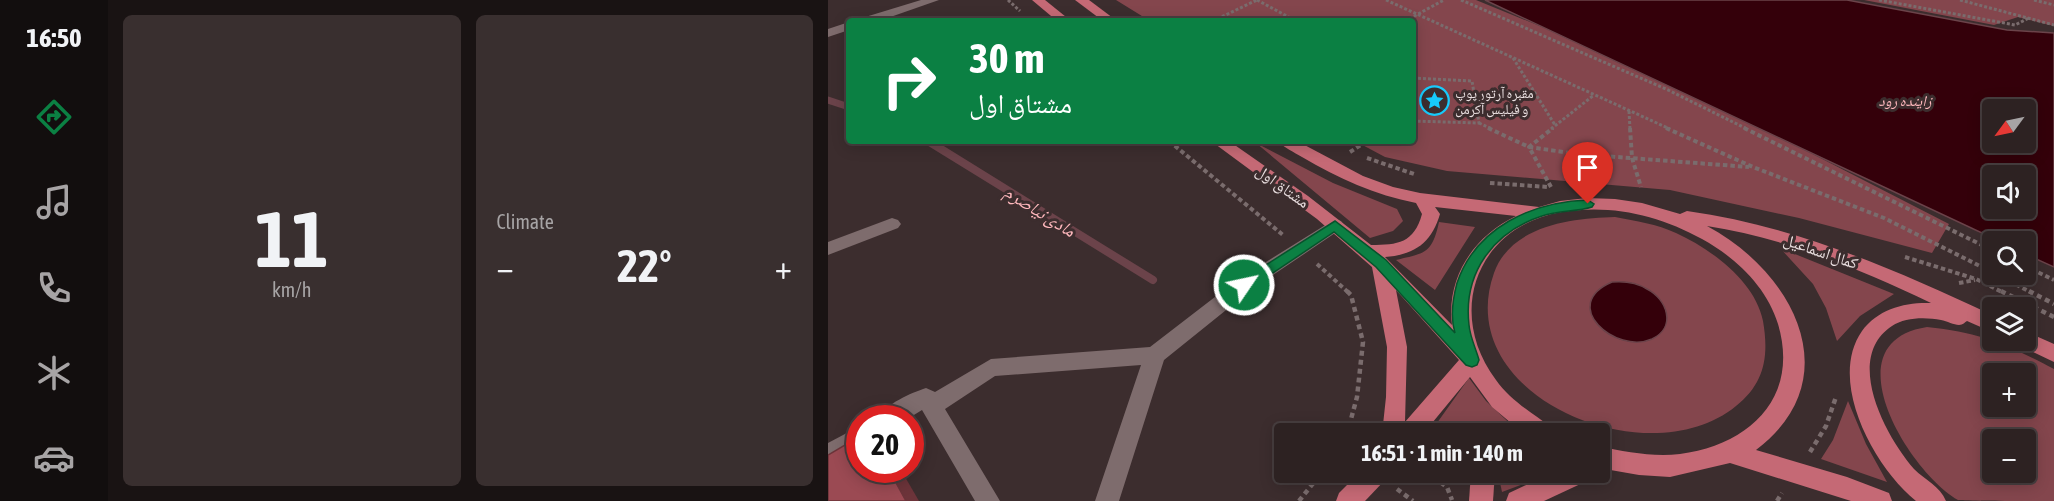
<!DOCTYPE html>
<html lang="en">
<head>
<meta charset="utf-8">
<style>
	:root { --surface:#2d2222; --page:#392f2f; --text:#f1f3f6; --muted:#a7a4a5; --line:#483f40; --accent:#0b8043 }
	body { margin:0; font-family:"Asap Condensed","Noto Naskh Arabic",sans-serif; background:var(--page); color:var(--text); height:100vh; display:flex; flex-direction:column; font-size:22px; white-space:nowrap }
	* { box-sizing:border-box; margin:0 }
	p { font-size:20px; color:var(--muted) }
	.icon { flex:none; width:33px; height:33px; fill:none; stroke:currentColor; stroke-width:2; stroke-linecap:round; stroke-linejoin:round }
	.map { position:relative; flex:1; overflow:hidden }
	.details { display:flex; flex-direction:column; gap:15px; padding:15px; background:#191313; width:720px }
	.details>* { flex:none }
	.guide { position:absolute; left:18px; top:18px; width:570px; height:126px; border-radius:6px; box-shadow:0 3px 15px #0003,0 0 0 2px var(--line); background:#0b8043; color:#fff; overflow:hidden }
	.needle { width:39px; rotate:237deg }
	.controls { position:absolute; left:1154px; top:99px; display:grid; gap:12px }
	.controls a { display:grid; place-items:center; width:54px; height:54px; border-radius:6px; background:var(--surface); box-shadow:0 3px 15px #0003,0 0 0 2px var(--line); font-size:30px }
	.speed { position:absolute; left:18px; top:405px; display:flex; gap:12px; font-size:30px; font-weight:700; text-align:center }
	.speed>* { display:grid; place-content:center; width:78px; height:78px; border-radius:50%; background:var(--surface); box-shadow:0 3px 15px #0003,0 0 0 2px var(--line); line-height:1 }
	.speed .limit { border:9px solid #d22; background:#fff; color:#111 }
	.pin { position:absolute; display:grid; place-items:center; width:51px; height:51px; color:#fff; margin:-62px -26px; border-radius:50% 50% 50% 0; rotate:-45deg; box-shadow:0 0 6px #0007 }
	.pin .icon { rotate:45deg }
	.me { position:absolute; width:66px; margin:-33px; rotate:56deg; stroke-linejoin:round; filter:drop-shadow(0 0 4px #0008) }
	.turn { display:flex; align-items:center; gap:21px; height:126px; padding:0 24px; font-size:27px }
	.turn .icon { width:78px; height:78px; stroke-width:2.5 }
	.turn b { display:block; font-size:42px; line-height:51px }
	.big { font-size:45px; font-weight:700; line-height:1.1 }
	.details .card { flex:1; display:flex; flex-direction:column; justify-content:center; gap:9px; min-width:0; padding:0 21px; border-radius:9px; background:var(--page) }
	.details .dial { align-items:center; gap:0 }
	.dial b { font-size:78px; line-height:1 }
	.heat { display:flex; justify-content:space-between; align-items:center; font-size:33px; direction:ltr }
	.details .tiles { flex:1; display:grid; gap:15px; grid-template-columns:repeat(2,1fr) }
	.trip { position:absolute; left:446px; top:423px; width:336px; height:60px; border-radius:6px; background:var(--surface); box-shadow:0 3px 15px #0003,0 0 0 2px var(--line); font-weight:700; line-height:60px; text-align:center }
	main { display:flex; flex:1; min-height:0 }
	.menu { display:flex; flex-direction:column; width:108px; justify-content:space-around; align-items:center; background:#120e0e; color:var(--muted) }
	.menu .icon { width:42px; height:42px }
	.menu .active { color:var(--accent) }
	.menu b { font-size:27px; color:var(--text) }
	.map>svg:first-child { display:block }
</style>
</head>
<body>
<main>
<nav class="menu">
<b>16:50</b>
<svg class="icon active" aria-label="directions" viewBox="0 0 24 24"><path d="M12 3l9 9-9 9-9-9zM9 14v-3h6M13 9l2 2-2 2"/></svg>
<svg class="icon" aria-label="music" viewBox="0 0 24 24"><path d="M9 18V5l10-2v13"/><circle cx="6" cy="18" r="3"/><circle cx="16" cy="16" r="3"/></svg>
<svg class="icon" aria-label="phone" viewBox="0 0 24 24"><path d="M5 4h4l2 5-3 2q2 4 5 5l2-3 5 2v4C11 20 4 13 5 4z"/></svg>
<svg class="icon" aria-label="climate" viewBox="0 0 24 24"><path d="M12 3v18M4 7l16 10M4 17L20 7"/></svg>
<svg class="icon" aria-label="car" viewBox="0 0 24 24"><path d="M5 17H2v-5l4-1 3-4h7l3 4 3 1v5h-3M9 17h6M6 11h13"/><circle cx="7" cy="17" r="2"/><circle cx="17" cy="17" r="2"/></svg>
</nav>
<section class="details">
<div class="tiles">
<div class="card dial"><b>11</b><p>km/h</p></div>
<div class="card"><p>Climate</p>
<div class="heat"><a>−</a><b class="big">22°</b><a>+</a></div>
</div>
</div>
</section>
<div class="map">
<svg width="1226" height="501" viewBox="0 0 1226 501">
	<rect width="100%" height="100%" fill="#3c2d2e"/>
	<g fill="#84464d" fill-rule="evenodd">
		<polygon points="288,0 648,0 827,73 1121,224 1104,253 971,218 842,190 619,171 557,157 527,141 585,141 585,21 322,21"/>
		<polygon points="1036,0 1226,0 1226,26 1190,17 1166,25"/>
		<polygon points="428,143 505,183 569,209 575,221 565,231 542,238"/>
		<path d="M787,217C808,221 829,224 848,233C883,249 927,281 935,321C941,356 937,383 908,406C821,478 622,397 666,273C683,225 745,218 787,217Z"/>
		<path d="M611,222L647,227L607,290L568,260C597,253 604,254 611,222Z"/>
		<polygon points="952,248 1066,294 1032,316 1009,341 998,308 985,284"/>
		<path d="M1099,327C1154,333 1178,344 1226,369V501C1212,501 1137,501 1130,500C1081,472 1001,342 1099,327ZM1164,374H1197V406H1164ZM1164,440H1197V472H1164Z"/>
		<polygon points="641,378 658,401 692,433 626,433 604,430"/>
		<polygon points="1020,401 1038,444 1059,482 993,459 1005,440"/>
		<polygon points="670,473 725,473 674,492"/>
	</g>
	<g fill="#34000a" stroke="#6b434a" stroke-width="1.5" fill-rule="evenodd">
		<path d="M657,0H1019L1179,30L1226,33V267L1197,254V242L1171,241ZM1164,110H1197V142H1164ZM1164,176H1197V208H1164Z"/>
		<path d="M784,282C796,281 808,282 819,289C839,299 849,327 824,339C788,355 730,305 784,282Z"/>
	</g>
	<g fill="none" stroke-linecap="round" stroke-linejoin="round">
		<polyline stroke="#6b434a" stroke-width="7" points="0,100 21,107"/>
		<polyline stroke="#6b434a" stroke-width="8" points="100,141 325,280"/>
		<g stroke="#7a6c6d" stroke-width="3" stroke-dasharray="3 2" stroke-linecap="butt">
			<polyline points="180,0 192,11"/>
			<polyline points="429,0 468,21"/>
			<polyline points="558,0 842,129"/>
			<polyline points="633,0 840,90 919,129"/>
			<polyline points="1051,0 1187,25 1201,18"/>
			<polyline points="1132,0 1226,25"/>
			<polyline points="1206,0 1226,5"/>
			<polyline points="385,21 429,0"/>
			<polyline points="577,21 616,0"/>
			<polyline points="685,58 727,125"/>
			<polyline points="585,78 644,81 651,123 585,121"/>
			<polyline points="801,111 802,129"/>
			<polyline points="651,123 664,129"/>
			<polyline points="723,129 766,95"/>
		</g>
		<g stroke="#7a6c6d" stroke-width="4" stroke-dasharray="4.5 3" stroke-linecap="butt">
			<polyline points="660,128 701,147 749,154 921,167"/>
			<polyline points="802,128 804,158 813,187"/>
			<polyline points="838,128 925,167 1056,218 1164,272"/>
			<polyline points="916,128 1164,250"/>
			<polyline points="341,141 455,235"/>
			<polyline points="522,152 539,141"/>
			<polyline points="539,158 586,174"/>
			<polyline points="662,183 720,187"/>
			<polyline points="723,187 701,147 725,128"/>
			<polyline points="1077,257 1148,279 1176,293"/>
			<polyline points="489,264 521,293"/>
			<polyline points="1197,266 1226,280"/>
			<polyline points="1168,274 1204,293"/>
			<polyline points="1131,283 1147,280"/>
		</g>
		<g stroke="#7a6c6d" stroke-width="4.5" stroke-dasharray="5 4" stroke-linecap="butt">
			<polyline points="519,291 523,295 535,342 529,397 519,434"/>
			<polyline points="1173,291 1226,317"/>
			<polyline points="1201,291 1226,304"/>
			<polyline points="982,452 998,426 1008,397"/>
			<polyline points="598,472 619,487 624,500"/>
			<polyline points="574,479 577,476 596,472"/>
			<polyline points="569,489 585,501"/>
			<polyline points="471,501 494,472"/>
			<polyline points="949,501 954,493"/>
		</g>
		<g fill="#7e6c6d" fill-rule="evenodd">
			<polygon points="64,218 70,220 73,224 70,228 0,255 0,242"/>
			<path d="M507,219L513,221L516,225L513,229L423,290L336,360L291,501H267L313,365L167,376L117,409L172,501H147L94,410L81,418H51C57,404 83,393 98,388L107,392L163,359L322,347L409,280Z"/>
			<polygon points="32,426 32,448 0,466 0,443"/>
		</g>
		<g fill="#7e6c6d" fill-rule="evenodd">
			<polygon points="93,0 111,0 51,21 32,21 34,18"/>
			<polygon points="21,22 21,30 0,37 0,29"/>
		</g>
		<g fill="#c56975" fill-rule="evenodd">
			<polygon points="204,0 217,0 243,21 229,21"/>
			<polygon points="247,0 261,0 289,21 275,21"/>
			<path d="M383,141H401L480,196L543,245C570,245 586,243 594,214L588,203C547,195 510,178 474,157C466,152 456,148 450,141H469L535,176L565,187L592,193L711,207L732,201L759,198L787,199L814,203L852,214L859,211C967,226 1066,269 1164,315V332L1139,321C1137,322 1135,325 1131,325C1126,325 1119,321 1113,320C1098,317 1077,317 1064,326C1015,358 1058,437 1086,469C1097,480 1112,486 1118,501H1088C1046,467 999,381 1034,331C1050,309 1077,302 1103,303C1032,269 957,238 879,226C964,271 1023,378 928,450L1019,477L1061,493L1064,501H1023L902,463L842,477L811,475L771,468V446C797,452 825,457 852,454C921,445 972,398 950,324C939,287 907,257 874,239C831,215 783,204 734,212C649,226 617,312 668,380C682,400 704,413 723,427L726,434H696L664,407L642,377L595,434H554L558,397L559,347L544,267L489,219ZM607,207L688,216C646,236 618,277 624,325L557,257C587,255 604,242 612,214ZM568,290L631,360L577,422L579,347Z"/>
			<polygon points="1197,331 1226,344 1226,362 1190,345 1188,340 1197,340"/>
			<polygon points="532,472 561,472 557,480 537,501 508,501 511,493"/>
			<polygon points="643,472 667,472 665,501 641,501"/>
			<polygon points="726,472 765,472 761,480 716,501 678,501 681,493"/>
		</g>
	</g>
	<polygon fill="#6c343a" points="61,470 73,470 91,501 78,501"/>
	<polygon fill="#9b4a53" stroke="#6c343a" stroke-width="1.5" points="32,436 32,470 61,470 78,501 0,501 0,455"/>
	<path fill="#0b8043" stroke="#07532c" stroke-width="1.5" d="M760,200L766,204L764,207C748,212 731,210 714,216C665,232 635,273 641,325C642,337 648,349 651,360L649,365L644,367L638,365L548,267L506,232L421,289L416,291L409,285L411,282L507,221L558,260L627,333C622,317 625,298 629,283C648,227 704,202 760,200Z"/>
	<defs>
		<symbol id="sight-ring" viewBox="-11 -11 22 22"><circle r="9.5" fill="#3c2d2e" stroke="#17cafb" stroke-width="1.5"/><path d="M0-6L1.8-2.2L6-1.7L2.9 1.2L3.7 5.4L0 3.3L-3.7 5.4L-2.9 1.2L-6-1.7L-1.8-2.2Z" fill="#17cafb"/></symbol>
	</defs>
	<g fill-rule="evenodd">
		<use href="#sight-ring" x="590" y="84" width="33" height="33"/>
	</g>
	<g text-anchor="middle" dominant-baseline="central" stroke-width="6" stroke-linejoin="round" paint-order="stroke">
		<g font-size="14" fill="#ebe0e1" stroke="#3c2d2e" text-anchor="start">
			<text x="627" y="93">مقبره آرتور پوپ<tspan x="627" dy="16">و فیلیس آکرمن</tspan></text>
		</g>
		<g font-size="15" font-style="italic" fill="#feb7bc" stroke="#3c2d2e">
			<text x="1077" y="100">زاینده رود</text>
		</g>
		<g font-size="16" fill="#ebe0e1" stroke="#3c2d2e">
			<text transform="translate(455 186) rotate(36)">مشتاق اول</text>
			<text transform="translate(993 251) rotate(19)">کمال اسماعیل</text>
		</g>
		<g font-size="18" font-style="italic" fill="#feb7bc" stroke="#3c2d2e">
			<text transform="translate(212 211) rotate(32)">مادی نیاصرم</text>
		</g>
	</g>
</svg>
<div class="controls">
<a><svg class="needle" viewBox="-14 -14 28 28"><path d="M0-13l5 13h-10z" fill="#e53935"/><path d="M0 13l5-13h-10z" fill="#a7a4a5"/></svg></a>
<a><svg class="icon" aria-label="sound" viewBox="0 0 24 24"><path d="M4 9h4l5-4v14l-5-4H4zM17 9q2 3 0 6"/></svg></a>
<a><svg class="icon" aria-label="search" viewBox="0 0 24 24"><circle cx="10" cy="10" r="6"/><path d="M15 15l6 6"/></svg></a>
<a><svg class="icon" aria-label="layers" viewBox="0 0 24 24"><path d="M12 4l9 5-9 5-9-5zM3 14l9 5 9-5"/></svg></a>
<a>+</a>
<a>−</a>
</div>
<div class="speed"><div class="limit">20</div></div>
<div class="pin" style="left:760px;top:204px;background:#d93025"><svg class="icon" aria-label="arrive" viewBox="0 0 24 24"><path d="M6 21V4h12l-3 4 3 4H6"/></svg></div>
<svg class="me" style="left:416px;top:285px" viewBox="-20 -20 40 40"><circle r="17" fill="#0b8043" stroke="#fff" stroke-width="3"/><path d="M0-11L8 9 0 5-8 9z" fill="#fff"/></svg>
<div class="trip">16:51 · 1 min · 140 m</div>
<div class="guide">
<div class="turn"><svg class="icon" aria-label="right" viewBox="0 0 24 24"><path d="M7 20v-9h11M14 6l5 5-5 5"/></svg><div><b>30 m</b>مشتاق اول</div></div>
</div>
</div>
</main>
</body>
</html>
